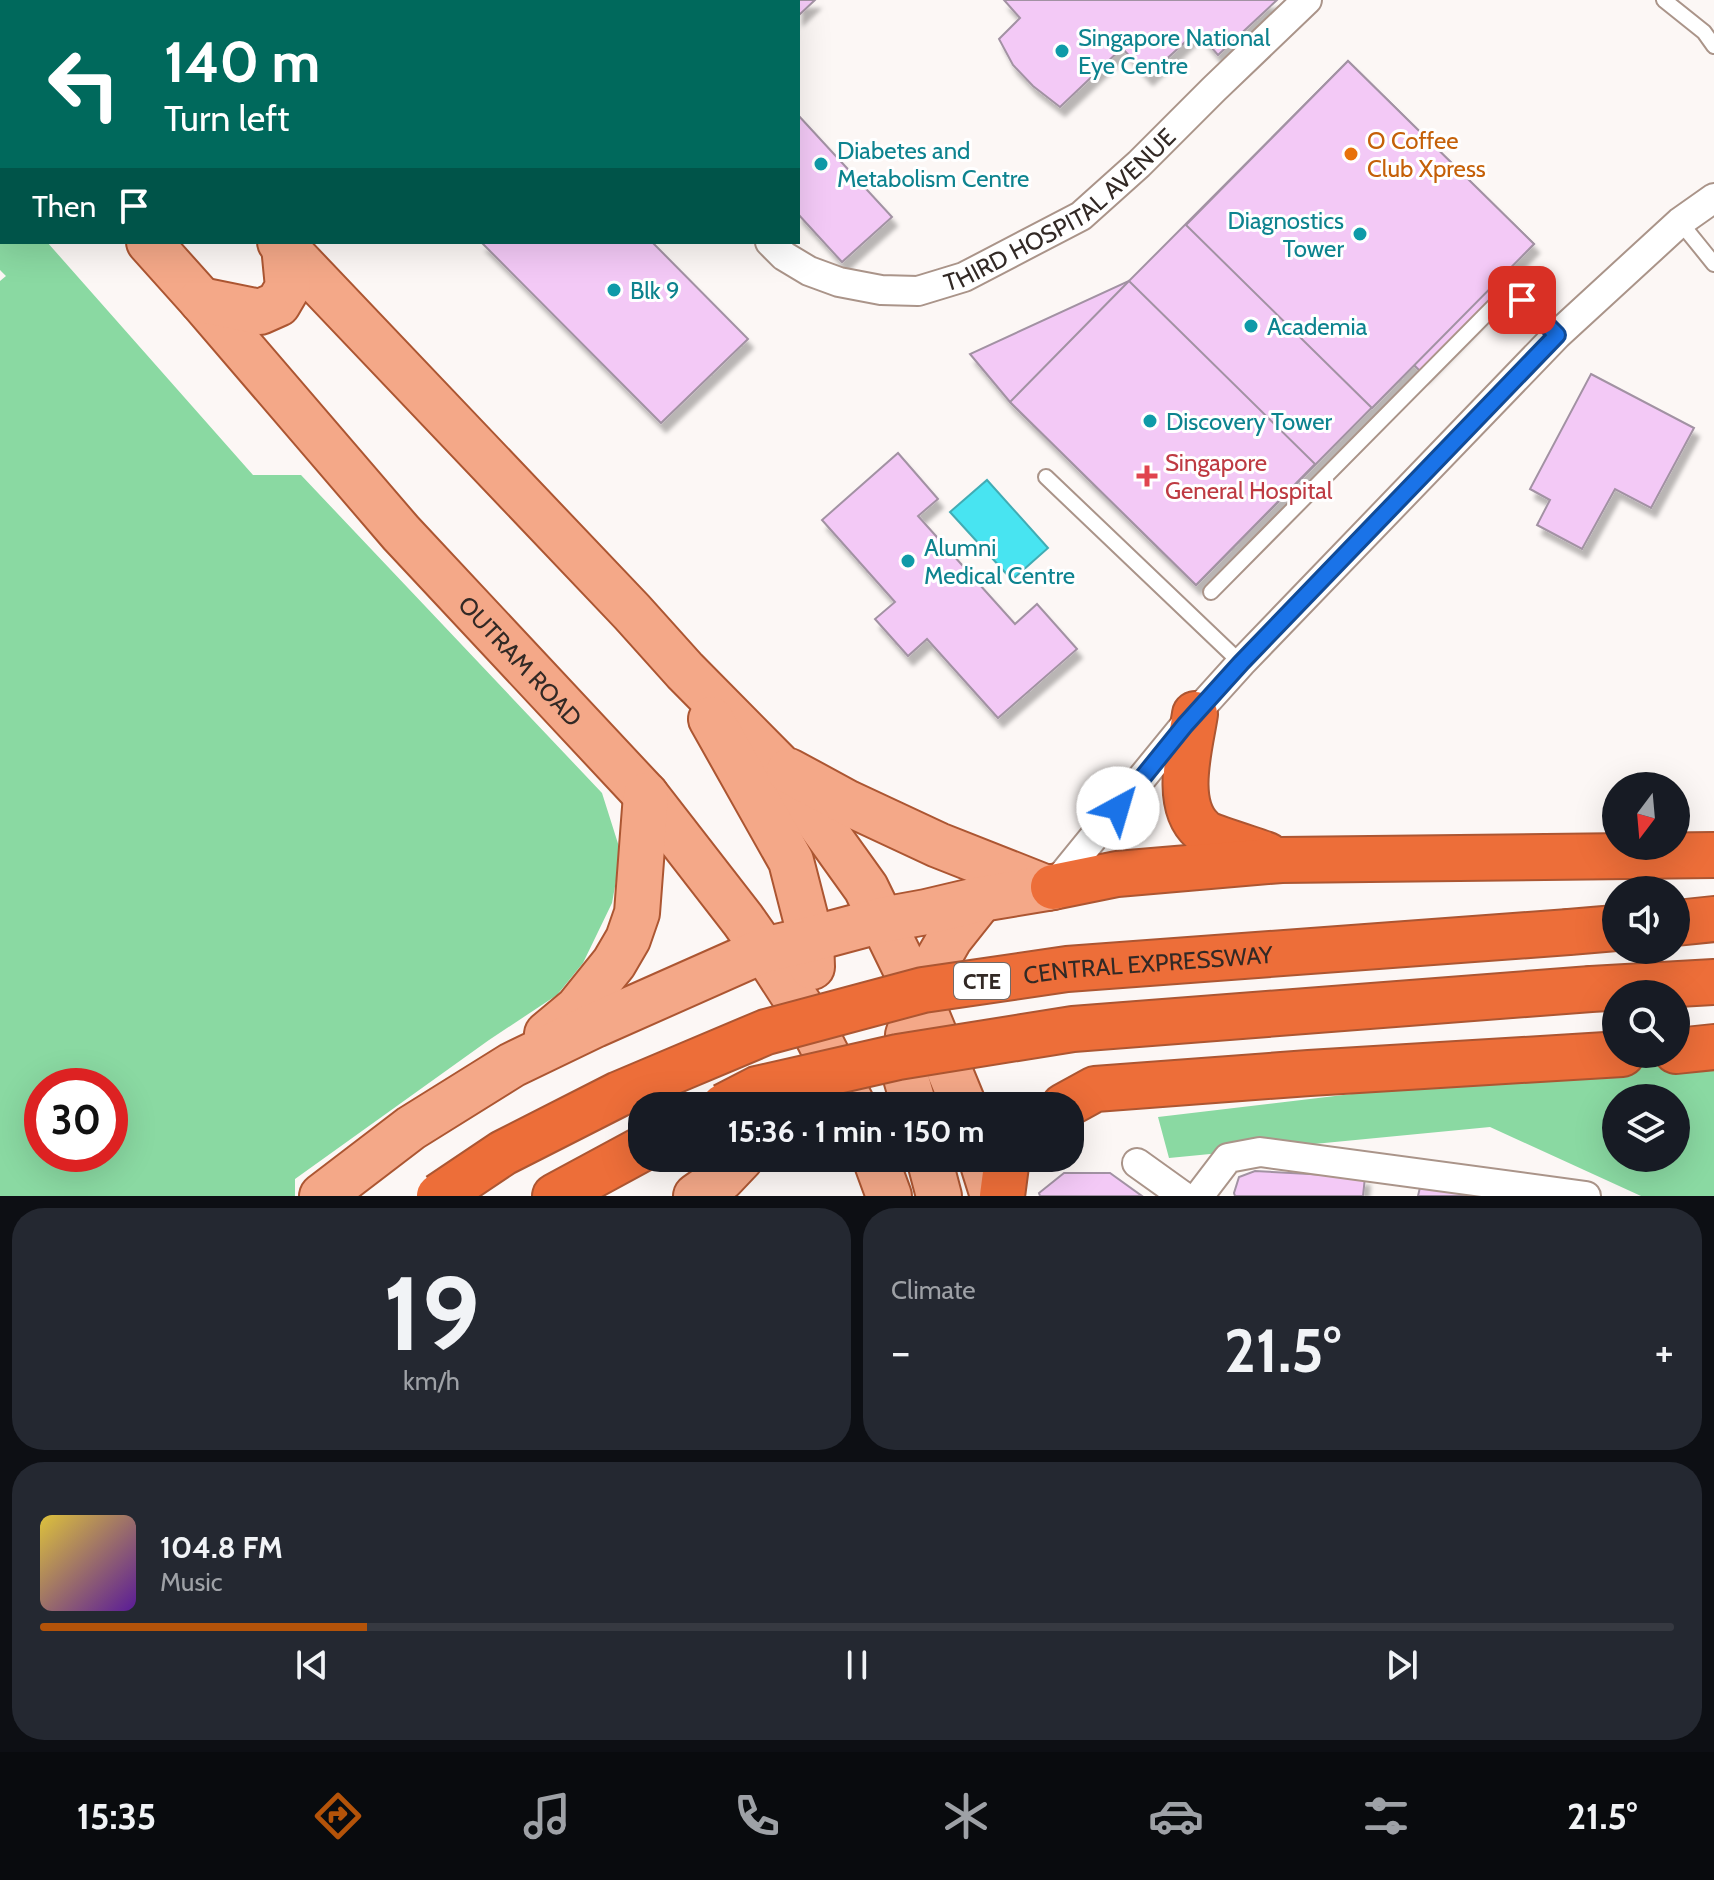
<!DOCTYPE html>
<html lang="en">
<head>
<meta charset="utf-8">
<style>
	:root { --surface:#171b24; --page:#242831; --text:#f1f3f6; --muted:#9ea1a6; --line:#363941; --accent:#b45309 }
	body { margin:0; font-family:Cabin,sans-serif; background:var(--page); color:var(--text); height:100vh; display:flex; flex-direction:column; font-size:30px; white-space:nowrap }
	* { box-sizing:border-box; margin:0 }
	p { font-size:26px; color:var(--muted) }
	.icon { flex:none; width:44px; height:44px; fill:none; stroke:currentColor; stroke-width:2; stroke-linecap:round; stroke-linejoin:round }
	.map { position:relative; height:1196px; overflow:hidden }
	.side { display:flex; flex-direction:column; gap:12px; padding:12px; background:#0d0f14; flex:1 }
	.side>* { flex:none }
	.top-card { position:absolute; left:0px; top:0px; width:800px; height:244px; box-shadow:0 8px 32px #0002; background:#00695c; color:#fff; overflow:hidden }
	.needle { width:52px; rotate:196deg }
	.buttons { position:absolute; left:1602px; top:772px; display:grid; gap:16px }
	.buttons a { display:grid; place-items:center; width:88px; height:88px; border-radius:50%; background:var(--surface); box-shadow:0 8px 32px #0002; font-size:40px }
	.speed { position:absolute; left:24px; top:1068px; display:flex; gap:16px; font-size:40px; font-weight:700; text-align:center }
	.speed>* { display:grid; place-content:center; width:104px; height:104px; border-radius:50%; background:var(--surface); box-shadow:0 8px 32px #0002; line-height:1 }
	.speed .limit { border:12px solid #d22; background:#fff; color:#111 }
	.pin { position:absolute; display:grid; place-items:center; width:68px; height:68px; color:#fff; margin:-34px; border-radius:16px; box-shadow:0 4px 12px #0006 }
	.me { position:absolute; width:88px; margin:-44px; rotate:39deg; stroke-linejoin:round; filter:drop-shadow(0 0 6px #0008) }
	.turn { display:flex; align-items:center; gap:28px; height:168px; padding:0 32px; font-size:36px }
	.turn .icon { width:104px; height:104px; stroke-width:2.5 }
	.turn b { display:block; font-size:56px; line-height:68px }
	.then { display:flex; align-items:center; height:76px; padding:0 32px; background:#0003; gap:16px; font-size:30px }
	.big { font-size:60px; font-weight:700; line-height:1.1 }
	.side .card { flex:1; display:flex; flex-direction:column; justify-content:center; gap:12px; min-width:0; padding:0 28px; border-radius:32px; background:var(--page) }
	.side .dial { align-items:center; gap:0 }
	.dial b { font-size:104px; line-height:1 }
	.song { display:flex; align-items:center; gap:24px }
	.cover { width:96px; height:96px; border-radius:12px; background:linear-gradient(135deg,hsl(50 70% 55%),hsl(270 70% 35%)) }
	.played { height:8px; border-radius:4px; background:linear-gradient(90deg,var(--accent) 20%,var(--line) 20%) }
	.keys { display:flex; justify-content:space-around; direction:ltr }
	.heat { display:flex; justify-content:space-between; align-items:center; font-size:44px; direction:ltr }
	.side .tiles { flex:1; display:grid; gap:12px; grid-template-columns:1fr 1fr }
	.card:last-child { grid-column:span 2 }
	.trip { position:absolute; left:628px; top:1092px; width:456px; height:80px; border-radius:32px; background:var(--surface); box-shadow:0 8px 32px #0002; font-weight:700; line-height:80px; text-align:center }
	.dock { display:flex; height:128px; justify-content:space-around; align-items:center; background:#090b0e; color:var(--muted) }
	.dock .icon { width:56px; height:56px }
	.dock .active { color:var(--accent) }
	.dock b { font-size:36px; color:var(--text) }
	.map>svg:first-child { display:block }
</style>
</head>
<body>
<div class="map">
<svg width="1714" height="1196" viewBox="0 0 1714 1196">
	<defs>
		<filter id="shadow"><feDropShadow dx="5" dy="9" stdDeviation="2" flood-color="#0004"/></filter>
	</defs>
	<rect width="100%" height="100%" fill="#fcf7f5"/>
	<g fill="#8ad9a2" fill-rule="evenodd">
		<path d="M0,189L2,191V242H47L253,475H301L602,793L621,853L612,903L583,963L557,995L489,1040L295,1179V1196H0V281L6,276L0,270ZM42,1086H110V1154H42Z"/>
		<path d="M1714,1051V1196H1641L1490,1127L1169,1158L1158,1117ZM1616,1098H1676V1158H1616Z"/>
	</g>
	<polygon fill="#48e4f1" stroke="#41acb4" stroke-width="2" points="987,480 1048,548 1012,580 950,512"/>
	<g fill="#f3c9f6" stroke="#a292a3" stroke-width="2" filter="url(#shadow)">
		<polygon points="600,0 692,0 693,2 602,2"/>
		<polygon points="777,0 815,0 798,16 798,2 774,2"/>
		<polygon points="1004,0 1277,0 1218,55 1197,31 1148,76 1122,48 1060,107 1033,86 1013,65 999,39 1020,18"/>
		<polygon points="1348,61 1534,244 1489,290 1498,298 1423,374 1414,365 1196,585 1010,402 970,354 1129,281"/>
		<polygon points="1348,61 1534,244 1372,408 1186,225"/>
		<polygon points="798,115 892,217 842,262 798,214"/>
		<polygon points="481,242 652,242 748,339 661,423"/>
		<polygon points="1129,281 1315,464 1196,585 1010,402"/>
		<polygon points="1591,374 1694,428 1651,508 1615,489 1582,549 1537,525 1550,500 1530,489"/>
		<polygon points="898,453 938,499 918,516 1015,624 1037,604 1077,649 998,718 927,639 908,656 875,619 895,602 822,520"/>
		<polygon points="1255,1171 1365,1177 1363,1196 1235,1196 1234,1193 1239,1177"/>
		<polygon points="1064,1173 1110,1173 1142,1196 1040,1196 1039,1193"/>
		<polygon points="1421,1183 1511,1196 1418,1196"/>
	</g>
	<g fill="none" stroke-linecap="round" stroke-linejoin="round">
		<defs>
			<g id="service">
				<polyline points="1664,0 1704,32 1714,46"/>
				<polyline points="360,2 361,0"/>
				<polyline points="393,2 394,0"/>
				<polyline points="1680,222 1714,264"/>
				<polyline points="1046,477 1241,663"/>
				<polyline points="1211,592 1511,289 1557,335"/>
			</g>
			<g id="minor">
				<polyline points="554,0 555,2"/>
				<path id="s1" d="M770,242L784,256L809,271L839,282L881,290L918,291L964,277L1081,216L1139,164L1214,89L1307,0"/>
				<polyline points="1053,887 1185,725 1241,663 1557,335 1680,222 1714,198"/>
				<polyline points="1137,1163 1183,1196"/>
				<polyline points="1199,1196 1228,1158 1260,1152 1586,1196"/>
			</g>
			<g id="primary">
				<polyline points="53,0 55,2"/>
				<polyline points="0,78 2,80"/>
				<path id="s2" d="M149,242L201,300L401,533L646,795L743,920L764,950L808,1018L853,1106"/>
				<polyline points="280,242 632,612 685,671 777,764 866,888 920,999 964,1106"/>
				<polyline points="201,300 260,312 278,304 288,287 284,246"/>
				<polyline points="711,719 791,861 811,939 812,967"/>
				<polyline points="789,771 848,803 938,845 1047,888"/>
				<polyline points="547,1034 577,1009 614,963 628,939 637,913 646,795"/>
				<polyline points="914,1106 906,1078 908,1035 927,978 950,938 981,899"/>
				<polyline points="875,1158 889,1196"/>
				<polyline points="929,1158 939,1196"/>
				<polyline points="981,1158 993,1196"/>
				<polyline points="322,1196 411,1128 512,1065 595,1025 764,950 811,939 882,920 926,912 981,899 1053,887"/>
				<polyline points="696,1196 722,1178 741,1158"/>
			</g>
			<g id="motorway">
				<path d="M1195,714C1190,747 1173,804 1202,830C1209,837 1255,850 1267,855"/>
				<polyline points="1053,887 1117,874 1281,860 1714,855"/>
				<polyline points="1676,923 1714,919"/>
				<polyline points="1569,932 1616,928"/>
				<polyline points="1591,989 1714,982"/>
				<polyline points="1676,1051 1714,1047"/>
				<polyline points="1064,1106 1095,1089 1309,1073 1622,1054"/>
				<polyline points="555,1196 642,1149"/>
				<polyline points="1002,1196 1007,1158"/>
			</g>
		</defs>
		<use href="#service" stroke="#aa9489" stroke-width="18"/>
		<use href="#minor" stroke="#aa9489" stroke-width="32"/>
		<use href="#primary" stroke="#ac5632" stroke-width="48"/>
		<use href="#motorway" stroke="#ac5632" stroke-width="48"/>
		<use href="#service" stroke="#fff" stroke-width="14"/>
		<use href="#minor" stroke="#fff" stroke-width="28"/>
		<use href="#primary" stroke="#f4a888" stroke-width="44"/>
		<use href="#motorway" stroke="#ed6e39" stroke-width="44"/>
		<defs>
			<g id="motorway-bridge">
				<polyline points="724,1106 757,1089 898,1057 1073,1029 1591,989"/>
				<path id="s3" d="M439,1196L503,1153L619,1094L766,1032L923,990L1067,969L1569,932"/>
			</g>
		</defs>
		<use href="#motorway-bridge" stroke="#ac5632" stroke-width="48" stroke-linecap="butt"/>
		<use href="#motorway-bridge" stroke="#ed6e39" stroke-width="44"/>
	</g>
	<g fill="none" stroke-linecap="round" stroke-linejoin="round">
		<defs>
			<polyline id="route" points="1118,808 1185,725 1241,663 1557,335 1522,300"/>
		</defs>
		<use href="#route" stroke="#114b97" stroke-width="20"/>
		<use href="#route" stroke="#1a73e8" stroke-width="14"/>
	</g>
	<g fill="#0f9aa8" stroke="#fff" stroke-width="3">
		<circle cx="1062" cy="51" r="8"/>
		<circle cx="821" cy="164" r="8"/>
		<circle cx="1360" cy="234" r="8"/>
		<circle cx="614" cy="290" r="8"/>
		<circle cx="1251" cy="326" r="8"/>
		<circle cx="1150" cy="421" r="8"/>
		<circle cx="908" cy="561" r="8"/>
	</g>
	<circle fill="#e8710a" stroke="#fff" stroke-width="3" cx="1351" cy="154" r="8"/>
	<path fill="#e0444e" stroke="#fff" stroke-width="3" d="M1143 464h8v8h8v8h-8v8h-8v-8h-8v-8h8z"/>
	<g text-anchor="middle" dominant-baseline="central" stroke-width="6" stroke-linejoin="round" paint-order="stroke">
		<rect fill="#fff" stroke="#706966" stroke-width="2" x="954" y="963" width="56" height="36" rx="6"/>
		<g font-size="22" font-weight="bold" fill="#322925">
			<text x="982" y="981">CTE</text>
		</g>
		<g font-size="24" fill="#0d838f" stroke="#fff" text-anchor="start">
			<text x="1078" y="37">Singapore National<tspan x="1078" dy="28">Eye Centre</tspan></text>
			<text x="837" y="150">Diabetes and<tspan x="837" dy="28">Metabolism Centre</tspan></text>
			<text x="1344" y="220" text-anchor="end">Diagnostics<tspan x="1344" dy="28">Tower</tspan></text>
			<text x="630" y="290">Blk 9</text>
			<text x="1267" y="326">Academia</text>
			<text x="1166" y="421">Discovery Tower</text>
			<text x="924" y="547">Alumni<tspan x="924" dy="28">Medical Centre</tspan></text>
		</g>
		<g font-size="24" fill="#c56008" stroke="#fff" text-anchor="start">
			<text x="1367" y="140">O Coffee<tspan x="1367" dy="28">Club Xpress</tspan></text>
		</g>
		<g font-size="24" fill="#322925" stroke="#fff">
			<text stroke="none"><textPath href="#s1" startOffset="326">THIRD HOSPITAL AVENUE</textPath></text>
			<text stroke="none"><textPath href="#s2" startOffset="560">OUTRAM ROAD</textPath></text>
			<text stroke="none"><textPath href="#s3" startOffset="756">CENTRAL EXPRESSWAY</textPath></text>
		</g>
		<g font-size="24" fill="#be3a42" stroke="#fff" text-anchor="start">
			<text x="1165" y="462">Singapore<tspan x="1165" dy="28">General Hospital</tspan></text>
		</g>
	</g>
</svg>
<div class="buttons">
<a><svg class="needle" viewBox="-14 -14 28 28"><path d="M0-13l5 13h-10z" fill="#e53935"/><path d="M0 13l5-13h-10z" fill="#9ea1a6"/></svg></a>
<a><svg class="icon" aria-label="sound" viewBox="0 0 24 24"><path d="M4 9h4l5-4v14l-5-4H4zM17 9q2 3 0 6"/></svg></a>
<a><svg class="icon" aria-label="search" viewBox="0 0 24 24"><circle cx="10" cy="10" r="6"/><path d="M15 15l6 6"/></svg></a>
<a><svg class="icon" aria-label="layers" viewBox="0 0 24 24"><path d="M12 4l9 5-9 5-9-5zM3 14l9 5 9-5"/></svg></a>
</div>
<div class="speed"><div class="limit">30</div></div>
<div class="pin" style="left:1522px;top:300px;background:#d93025"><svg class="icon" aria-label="arrive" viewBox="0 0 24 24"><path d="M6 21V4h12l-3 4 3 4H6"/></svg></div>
<svg class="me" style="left:1118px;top:808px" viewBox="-20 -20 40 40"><circle r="19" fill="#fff"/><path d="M0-13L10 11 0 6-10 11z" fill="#1a73e8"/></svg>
<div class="trip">15:36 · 1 min · 150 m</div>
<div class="top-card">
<div class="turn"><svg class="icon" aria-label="left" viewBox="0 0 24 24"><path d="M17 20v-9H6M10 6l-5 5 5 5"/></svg><div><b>140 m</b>Turn left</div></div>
<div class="then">Then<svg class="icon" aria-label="arrive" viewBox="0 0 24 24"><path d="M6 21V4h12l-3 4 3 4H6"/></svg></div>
</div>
</div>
<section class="side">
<div class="tiles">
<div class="card dial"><b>19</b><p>km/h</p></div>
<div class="card"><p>Climate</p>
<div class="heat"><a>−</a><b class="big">21.5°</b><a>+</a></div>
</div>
<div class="card">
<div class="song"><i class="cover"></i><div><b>104.8 FM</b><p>Music</p></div></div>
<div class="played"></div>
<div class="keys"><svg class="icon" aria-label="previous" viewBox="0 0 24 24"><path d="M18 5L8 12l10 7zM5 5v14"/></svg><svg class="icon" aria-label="pause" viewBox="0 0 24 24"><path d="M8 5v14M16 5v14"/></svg><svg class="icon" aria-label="next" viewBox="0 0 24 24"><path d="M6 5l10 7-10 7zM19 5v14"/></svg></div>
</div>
</div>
</section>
<nav class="dock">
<b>15:35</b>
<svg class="icon active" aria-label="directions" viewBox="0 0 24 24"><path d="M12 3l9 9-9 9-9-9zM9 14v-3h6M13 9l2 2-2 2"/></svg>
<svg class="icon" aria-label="music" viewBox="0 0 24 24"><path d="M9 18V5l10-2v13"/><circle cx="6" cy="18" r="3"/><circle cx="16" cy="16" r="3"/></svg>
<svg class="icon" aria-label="phone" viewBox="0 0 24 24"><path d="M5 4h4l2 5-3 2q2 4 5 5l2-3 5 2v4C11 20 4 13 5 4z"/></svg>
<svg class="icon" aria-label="climate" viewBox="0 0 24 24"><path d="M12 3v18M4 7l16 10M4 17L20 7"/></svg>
<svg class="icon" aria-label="car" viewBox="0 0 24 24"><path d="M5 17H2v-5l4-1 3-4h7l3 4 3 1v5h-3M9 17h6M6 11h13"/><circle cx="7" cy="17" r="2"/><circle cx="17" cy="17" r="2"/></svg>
<svg class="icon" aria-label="filters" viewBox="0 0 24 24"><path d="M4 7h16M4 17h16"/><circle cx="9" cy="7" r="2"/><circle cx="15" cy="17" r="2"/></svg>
<b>21.5°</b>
</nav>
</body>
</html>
